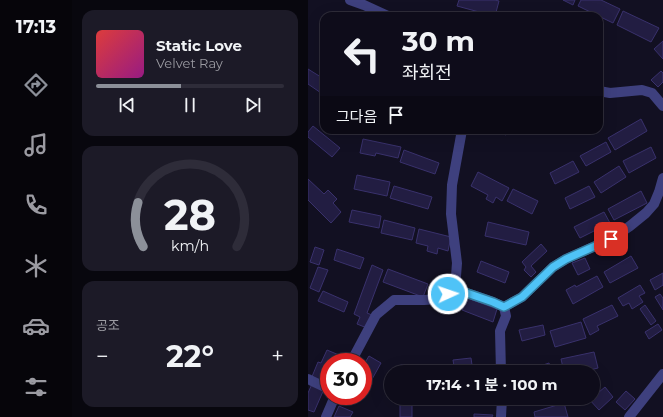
<!DOCTYPE html>
<html lang="ko">
<head>
<meta charset="utf-8">
<style>
	:root { --surface:#0e0c1a; --page:#1c1a27; --text:#f1f3f6; --muted:#9b9ba2; --line:#2e2c39; --accent:#8c9099 }
	body { margin:0; font-family:Montserrat,"Noto Sans KR",sans-serif; background:var(--page); color:var(--text); height:100vh; display:flex; flex-direction:column; font-size:15px; white-space:nowrap }
	* { box-sizing:border-box; margin:0 }
	p { font-size:13px; color:var(--muted) }
	.icon { flex:none; width:22px; height:22px; fill:none; stroke:currentColor; stroke-width:2; stroke-linecap:round; stroke-linejoin:round }
	.map { position:relative; flex:1; overflow:hidden }
	.side { display:flex; flex-direction:column; gap:10px; padding:10px; background:#08070e; width:236px }
	.side>* { flex:none }
	.top-card { position:absolute; left:12px; top:12px; width:283px; height:122px; border-radius:12px; box-shadow:0 4px 16px #0002,0 0 0 1px var(--line); background:#0e0c1a; color:var(--text); overflow:hidden }
	.speed { position:absolute; left:12px; top:353px; display:flex; gap:8px; font-size:20px; font-weight:700; text-align:center }
	.speed>* { display:grid; place-content:center; width:52px; height:52px; border-radius:50%; background:var(--surface); box-shadow:0 4px 16px #0002,0 0 0 1px var(--line); line-height:1 }
	.speed .limit { border:6px solid #d22; background:#fff; color:#111 }
	.pin { position:absolute; display:grid; place-items:center; width:34px; height:34px; color:#fff; margin:-17px; border-radius:8px; box-shadow:0 2px 6px #0006 }
	.me { position:absolute; width:44px; margin:-22px; rotate:87deg; stroke-linejoin:round; filter:drop-shadow(0 0 3px #0008) }
	.turn { display:flex; align-items:center; gap:14px; height:84px; padding:0 16px; font-size:18px }
	.turn .icon { width:52px; height:52px; stroke-width:2.5 }
	.turn b { display:block; font-size:28px; line-height:34px }
	.then { display:flex; align-items:center; height:38px; padding:0 16px; background:#0003; gap:8px; font-size:15px }
	.big { font-size:30px; font-weight:700; line-height:1.1 }
	.side .tile { flex:1; display:flex; flex-direction:column; justify-content:center; gap:6px; min-width:0; padding:0 14px; border-radius:12px; background:var(--page) }
	.side .dial { align-items:center; gap:0 }
	.dial svg { height:104px; overflow:visible; fill:none; stroke:var(--line); stroke-width:7; stroke-linecap:round; text-anchor:middle }
	.dial text { fill:var(--text); stroke:none }
	.song { display:flex; align-items:center; gap:12px }
	.cover { width:48px; height:48px; border-radius:6px; background:linear-gradient(135deg,hsl(0 70% 55%),hsl(310 70% 35%)) }
	.played { height:4px; border-radius:2px; background:linear-gradient(90deg,var(--accent) 45%,var(--line) 45%) }
	.keys { display:flex; justify-content:space-around; direction:ltr }
	.heat { display:flex; justify-content:space-between; align-items:center; font-size:22px; direction:ltr }
	.trip { position:absolute; left:76px; top:365px; width:216px; height:40px; border-radius:20px; background:var(--surface); box-shadow:0 4px 16px #0002,0 0 0 1px var(--line); font-weight:700; line-height:40px; text-align:center }
	main { display:flex; flex:1; min-height:0 }
	.tabs { display:flex; flex-direction:column; width:72px; justify-content:space-around; align-items:center; background:#06050a; color:var(--muted) }
	.tabs .icon { width:28px; height:28px }
	.tabs .current { color:var(--accent) }
	.tabs b { font-size:18px; color:var(--text) }
	.map>svg:first-child { display:block }
</style>
</head>
<body>
<main>
<nav class="tabs">
<b>17:13</b>
<svg class="icon current" aria-label="directions" viewBox="0 0 24 24"><path d="M12 3l9 9-9 9-9-9zM9 14v-3h6M13 9l2 2-2 2"/></svg>
<svg class="icon" aria-label="music" viewBox="0 0 24 24"><path d="M9 18V5l10-2v13"/><circle cx="6" cy="18" r="3"/><circle cx="16" cy="16" r="3"/></svg>
<svg class="icon" aria-label="phone" viewBox="0 0 24 24"><path d="M5 4h4l2 5-3 2q2 4 5 5l2-3 5 2v4C11 20 4 13 5 4z"/></svg>
<svg class="icon" aria-label="climate" viewBox="0 0 24 24"><path d="M12 3v18M4 7l16 10M4 17L20 7"/></svg>
<svg class="icon" aria-label="car" viewBox="0 0 24 24"><path d="M5 17H2v-5l4-1 3-4h7l3 4 3 1v5h-3M9 17h6M6 11h13"/><circle cx="7" cy="17" r="2"/><circle cx="17" cy="17" r="2"/></svg>
<svg class="icon" aria-label="filters" viewBox="0 0 24 24"><path d="M4 7h16M4 17h16"/><circle cx="9" cy="7" r="2"/><circle cx="15" cy="17" r="2"/></svg>
</nav>
<section class="side">
<div class="tile">
<div class="song"><i class="cover"></i><div><b>Static Love</b><p>Velvet Ray</p></div></div>
<div class="played"></div>
<div class="keys"><svg class="icon" aria-label="previous" viewBox="0 0 24 24"><path d="M18 5L8 12l10 7zM5 5v14"/></svg><svg class="icon" aria-label="pause" viewBox="0 0 24 24"><path d="M8 5v14M16 5v14"/></svg><svg class="icon" aria-label="next" viewBox="0 0 24 24"><path d="M6 5l10 7-10 7zM19 5v14"/></svg></div>
</div>
<div class="tile dial"><svg viewBox="0 0 100 80">
<path d="M14 69A42 42 0 1 1 86 69"/>
<path d="M14 69A42 42 0 0 1 10 35" stroke="#8c9099"/>
<text x="50" y="56" font-size="32" font-weight="700">28</text>
<text x="50" y="72" font-size="11">km/h</text>
</svg></div>
<div class="tile"><p>공조</p>
<div class="heat"><a>−</a><b class="big">22°</b><a>+</a></div>
</div>
</section>
<div class="map">
<svg width="355" height="417" viewBox="0 0 355 417">
	<rect width="100%" height="100%" fill="#121022"/>
	<g fill="#221d42" stroke="#39316c">
		<polygon points="151,0 187,0 191,1 187,16 186,16 149,6"/>
		<polygon points="255,0 267,0 265,5"/>
		<polygon points="273,0 293,0 312,9 305,23 270,6"/>
		<polygon points="315,11 351,28 343,42 309,25"/>
		<polygon points="355,41 355,59 346,49"/>
		<polygon points="0,69 16,79 16,95 0,84"/>
		<polygon points="353,71 355,73 355,82 350,87 343,80"/>
		<polygon points="333,119 339,131 307,150 300,138"/>
		<polygon points="5,126 32,148 24,157 0,137 0,132"/>
		<polygon points="187,130 200,130 198,135"/>
		<polygon points="55,139 93,147 90,158 68,153 67,156 52,153"/>
		<polygon points="298,142 303,152 278,166 272,156"/>
		<polygon points="343,147 348,158 321,173 315,161"/>
		<polygon points="96,150 131,163 127,174 92,162"/>
		<polygon points="265,161 271,172 247,184 242,173"/>
		<polygon points="311,166 318,177 293,193 286,182"/>
		<polygon points="170,172 201,188 194,201 188,197 185,203 178,199 180,195 163,186"/>
		<polygon points="49,175 82,182 79,196 46,189"/>
		<polygon points="0,179 16,194 20,190 29,199 25,203 33,212 23,223 0,200"/>
		<polygon points="86,186 124,197 120,209 82,198"/>
		<polygon points="281,186 287,197 262,209 257,198"/>
		<polygon points="205,189 230,201 224,214 199,201"/>
		<polygon points="333,191 339,203 306,220 300,209"/>
		<polygon points="44,210 73,216 71,228 41,222"/>
		<polygon points="296,212 302,223 272,238 266,227"/>
		<polygon points="76,220 107,228 104,240 73,233"/>
		<polygon points="180,222 221,232 218,245 177,236"/>
		<polygon points="111,229 143,237 140,251 130,248 129,254 119,251 120,246 108,243"/>
		<polygon points="233,244 239,251 223,266 228,272 223,277 216,270 218,267 214,262"/>
		<polygon points="7,247 16,250 11,265 2,262"/>
		<polygon points="29,249 56,258 52,269 26,260"/>
		<polygon points="323,256 330,268 302,283 296,272"/>
		<polygon points="277,258 282,269 270,275 264,263"/>
		<polygon points="173,261 201,272 197,283 169,272"/>
		<polygon points="64,265 75,270 59,313 64,315 59,328 49,324 52,317 46,314"/>
		<polygon points="10,267 20,270 11,292 2,288"/>
		<polygon points="80,269 120,284 115,297 75,282"/>
		<polygon points="355,273 355,285 347,290 342,280"/>
		<polygon points="289,276 295,287 265,304 258,290 267,285 268,287"/>
		<polygon points="332,285 337,293 331,296 335,302 324,309 321,303 315,306 310,298"/>
		<polygon points="15,291 40,302 36,312 10,301"/>
		<polygon points="352,294 355,298 355,310 347,297"/>
		<polygon points="159,298 189,309 185,322 154,310"/>
		<polygon points="304,305 310,316 289,326 291,330 282,335 275,319"/>
		<polygon points="337,305 348,321 343,325 332,309"/>
		<polygon points="273,322 278,338 247,347 242,331"/>
		<polygon points="350,324 354,330 341,339 337,332"/>
		<polygon points="235,325 237,335 214,341 211,330"/>
		<polygon points="19,350 31,355 28,362 21,362 21,378 18,385 3,379 10,362 13,363"/>
		<polygon points="286,352 290,368 274,372 256,372 253,359"/>
		<polygon points="61,356 73,363 52,401 42,396 55,396 55,366"/>
		<polygon points="163,358 165,372 147,372 145,360"/>
		<polygon points="241,363 244,372 215,372"/>
		<rect x="93" y="365" width="11" height="7"/>
		<polygon points="209,366 210,372 196,372 196,369"/>
		<polygon points="4,384 16,389 6,412 0,410 0,393"/>
		<polygon points="297,387 305,397 291,410 280,398 285,398 285,391 288,389 291,392"/>
		<polygon points="318,391 327,399 317,410 308,402"/>
		<rect x="92" y="398" width="12" height="19"/>
		<polygon points="151,398 175,398 175,400 151,401"/>
		<polygon points="256,403 260,417 227,417 226,412"/>
		<polygon points="31,406 45,412 42,417 26,417"/>
		<polygon points="166,414 185,415 184,417 166,417"/>
	</g>
	<g fill="none" stroke-linecap="round" stroke-linejoin="round">
		<g stroke="#3e407e" stroke-width="10">
			<polyline points="42,0 56,5 80,16"/>
			<polyline points="291,91 302,93 334,90 344,93 355,106"/>
			<polyline points="154,130 144,185 143,214 149,263 147,289 185,302 196,307 198,316 192,331 193,372"/>
			<polyline points="196,307 214,297 245,267 258,259 303,239 322,226 338,213 346,204 351,192 355,178"/>
			<polyline points="43,362 68,315 86,300 116,300 132,299 147,289"/>
			<polyline points="0,379 4,381 21,389"/>
			<polyline points="18,417 27,396"/>
			<polyline points="193,417 194,398"/>
			<polyline points="321,417 355,374"/>
		</g>
	</g>
	<g fill="none" stroke-linecap="round" stroke-linejoin="round">
		<defs>
			<polyline id="route" points="140,294 147,289 185,302 196,307 214,297 245,267 258,259 303,239"/>
		</defs>
		<use href="#route" stroke="#337fa1" stroke-width="10"/>
		<use href="#route" stroke="#4fc3f7" stroke-width="7"/>
	</g>
</svg>
<div class="speed"><div class="limit">30</div></div>
<div class="pin" style="left:303px;top:239px;background:#d93025"><svg class="icon" aria-label="arrive" viewBox="0 0 24 24"><path d="M6 21V4h12l-3 4 3 4H6"/></svg></div>
<svg class="me" style="left:140px;top:294px" viewBox="-20 -20 40 40"><circle r="17" fill="#4fc3f7" stroke="#fff" stroke-width="3"/><path d="M0-11L8 9 0 5-8 9z" fill="#fff"/></svg>
<div class="trip">17:14 · 1 분 · 100 m</div>
<div class="top-card">
<div class="turn"><svg class="icon" aria-label="left" viewBox="0 0 24 24"><path d="M17 20v-9H6M10 6l-5 5 5 5"/></svg><div><b>30 m</b>좌회전</div></div>
<div class="then">그다음<svg class="icon" aria-label="arrive" viewBox="0 0 24 24"><path d="M6 21V4h12l-3 4 3 4H6"/></svg></div>
</div>
</div>
</main>
</body>
</html>
